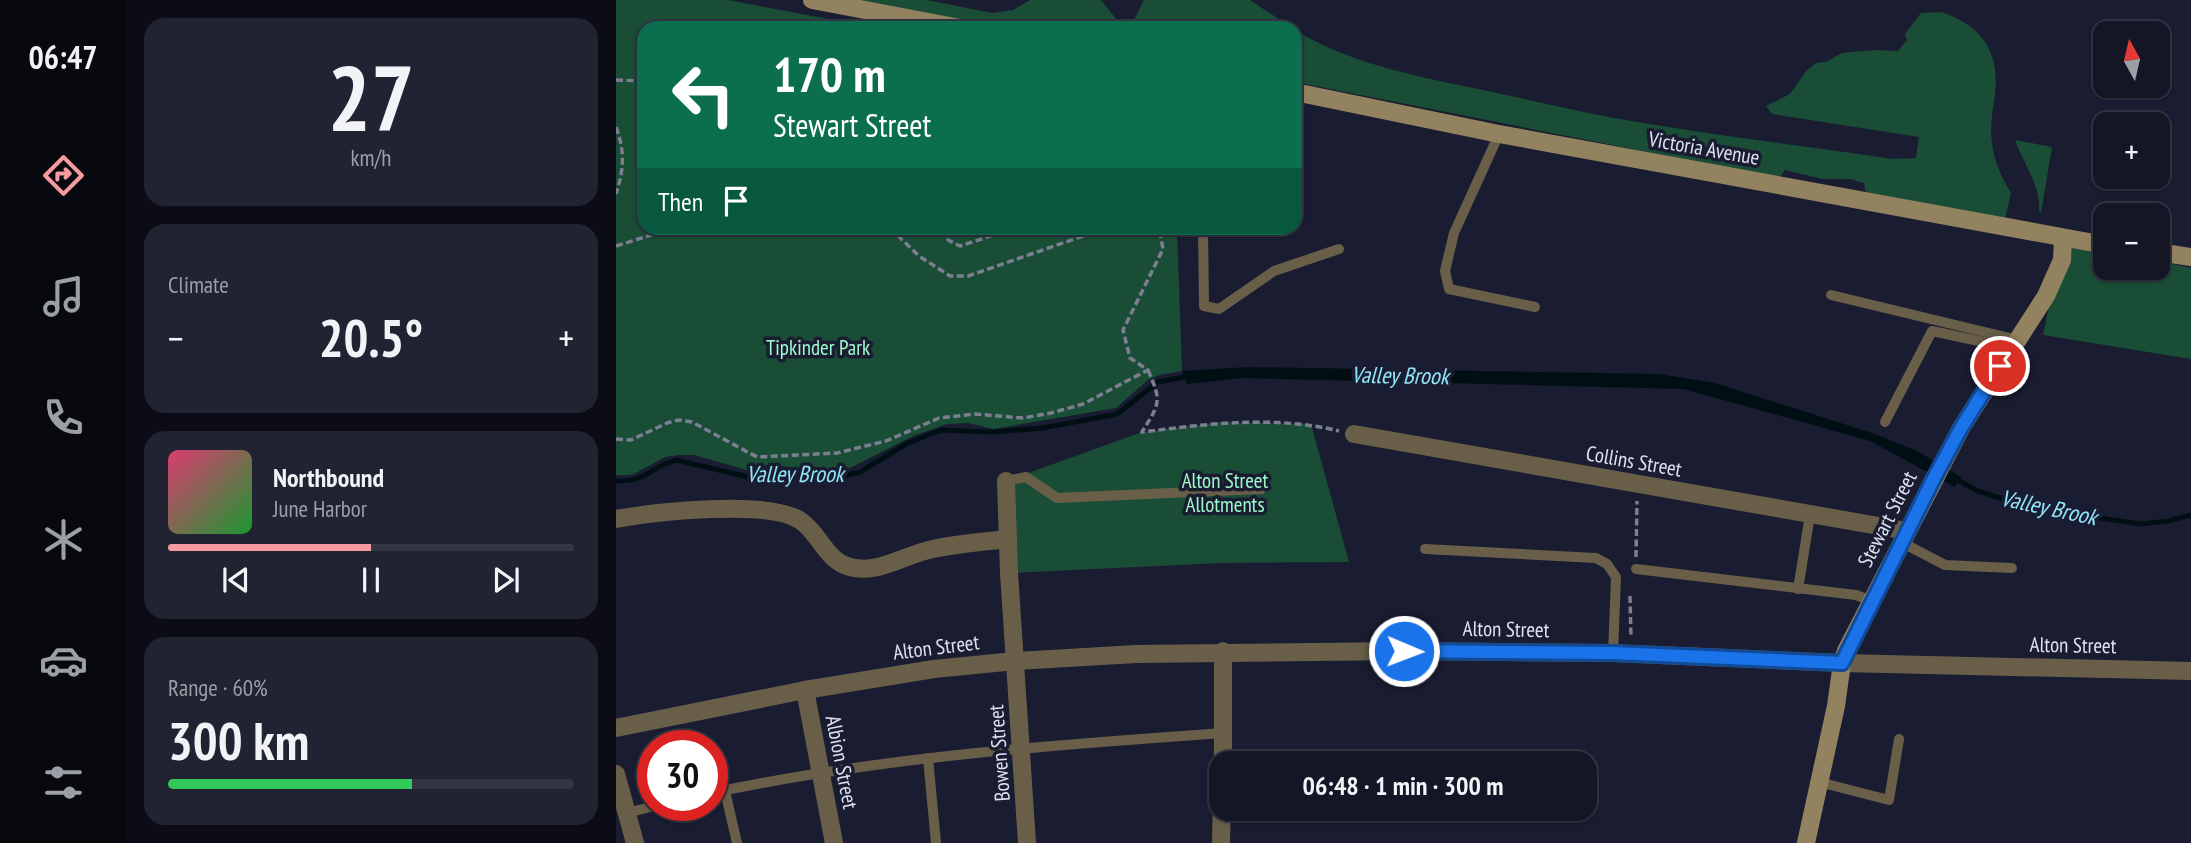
<!DOCTYPE html>
<html lang="en">
<head>
<meta charset="utf-8">
<style>
	:root { --surface:#141626; --page:#212332; --text:#f1f3f6; --muted:#9d9fa7; --line:#333543; --accent:#f49aa0 }
	body { margin:0; font-family:"PT Sans Narrow",sans-serif; background:var(--page); color:var(--text); height:100vh; display:flex; flex-direction:column; font-size:26px; white-space:nowrap }
	* { box-sizing:border-box; margin:0 }
	p { font-size:23px; color:var(--muted) }
	.icon { flex:none; width:38px; height:38px; fill:none; stroke:currentColor; stroke-width:2; stroke-linecap:round; stroke-linejoin:round }
	.map { position:relative; flex:1; overflow:hidden }
	.details { display:flex; flex-direction:column; gap:18px; padding:18px; background:#0b0c15; width:490px }
	.details>* { flex:none }
	.hud { position:absolute; left:21px; top:21px; width:665px; height:214px; border-radius:21px; box-shadow:0 2px 5px #0004,0 0 0 2px var(--line); background:#0b6e4f; color:#fff; overflow:hidden }
	.needle { width:46px; rotate:352deg }
	.controls { position:absolute; left:1477px; top:21px; display:grid; gap:14px }
	.controls a { display:grid; place-items:center; width:77px; height:77px; border-radius:14px; background:var(--surface); box-shadow:0 2px 5px #0004,0 0 0 2px var(--line); font-size:35px }
	.speed { position:absolute; left:21px; top:730px; display:flex; gap:14px; font-size:35px; font-weight:700; text-align:center }
	.speed>* { display:grid; place-content:center; width:91px; height:91px; border-radius:50%; background:var(--surface); box-shadow:0 2px 5px #0004,0 0 0 2px var(--line); line-height:1 }
	.speed .limit { border:10px solid #d22; background:#fff; color:#111 }
	.pin { position:absolute; display:grid; place-items:center; width:60px; height:60px; color:#fff; margin:-30px; border:4px solid #fff; border-radius:50%; box-shadow:0 2px 7px #0007 }
	.me { position:absolute; width:77px; margin:-38px; rotate:91deg; stroke-linejoin:round; filter:drop-shadow(0 0 5px #0008) }
	.turn { display:flex; align-items:center; gap:24px; height:147px; padding:0 21px; font-size:32px }
	.turn .icon { width:91px; height:91px; stroke-width:2.5 }
	.turn b { display:block; font-size:49px; line-height:60px }
	.then { display:flex; align-items:center; height:66px; padding:0 21px; background:#0003; gap:14px; font-size:26px }
	.big { font-size:52px; font-weight:800; line-height:1.1 }
	.details .widget { flex:1; display:flex; flex-direction:column; justify-content:center; gap:10px; min-width:0; padding:0 24px; border-radius:21px; background:var(--page) }
	.details .dial { align-items:center; gap:0 }
	.dial b { font-size:91px; line-height:1 }
	.song { display:flex; align-items:center; gap:21px }
	.cover { width:84px; height:84px; border-radius:10px; background:linear-gradient(135deg,hsl(340 70% 55%),hsl(130 70% 35%)) }
	.played { height:7px; border-radius:4px; background:linear-gradient(90deg,var(--accent) 50%,var(--line) 50%) }
	.keys { display:flex; justify-content:space-around; direction:ltr }
	.heat { display:flex; justify-content:space-between; align-items:center; font-size:38px; direction:ltr }
	.charge { height:10px; border-radius:5px; background:linear-gradient(90deg,#34c759 60%,var(--line) 0) }
	.trip { position:absolute; left:593px; top:751px; width:388px; height:70px; border-radius:21px; background:var(--surface); box-shadow:0 2px 5px #0004,0 0 0 2px var(--line); font-weight:800; line-height:70px; text-align:center }
	main { display:flex; flex:1; min-height:0 }
	.dock { display:flex; flex-direction:column; width:126px; justify-content:space-around; align-items:center; background:#08090f; color:var(--muted) }
	.dock .icon { width:49px; height:49px }
	.dock .active { color:var(--accent) }
	.dock b { font-size:32px; color:var(--text) }
	.map>svg:first-child { display:block }
</style>
</head>
<body>
<main>
<nav class="dock">
<b>06:47</b>
<svg class="icon active" aria-label="directions" viewBox="0 0 24 24"><path d="M12 3l9 9-9 9-9-9zM9 14v-3h6M13 9l2 2-2 2"/></svg>
<svg class="icon" aria-label="music" viewBox="0 0 24 24"><path d="M9 18V5l10-2v13"/><circle cx="6" cy="18" r="3"/><circle cx="16" cy="16" r="3"/></svg>
<svg class="icon" aria-label="phone" viewBox="0 0 24 24"><path d="M5 4h4l2 5-3 2q2 4 5 5l2-3 5 2v4C11 20 4 13 5 4z"/></svg>
<svg class="icon" aria-label="climate" viewBox="0 0 24 24"><path d="M12 3v18M4 7l16 10M4 17L20 7"/></svg>
<svg class="icon" aria-label="car" viewBox="0 0 24 24"><path d="M5 17H2v-5l4-1 3-4h7l3 4 3 1v5h-3M9 17h6M6 11h13"/><circle cx="7" cy="17" r="2"/><circle cx="17" cy="17" r="2"/></svg>
<svg class="icon" aria-label="filters" viewBox="0 0 24 24"><path d="M4 7h16M4 17h16"/><circle cx="9" cy="7" r="2"/><circle cx="15" cy="17" r="2"/></svg>
</nav>
<section class="details">
<div class="widget dial"><b>27</b><p>km/h</p></div>
<div class="widget"><p>Climate</p>
<div class="heat"><a>−</a><b class="big">20.5°</b><a>+</a></div>
</div>
<div class="widget">
<div class="song"><i class="cover"></i><div><b>Northbound</b><p>June Harbor</p></div></div>
<div class="played"></div>
<div class="keys"><svg class="icon" aria-label="previous" viewBox="0 0 24 24"><path d="M18 5L8 12l10 7zM5 5v14"/></svg><svg class="icon" aria-label="pause" viewBox="0 0 24 24"><path d="M8 5v14M16 5v14"/></svg><svg class="icon" aria-label="next" viewBox="0 0 24 24"><path d="M6 5l10 7-10 7zM19 5v14"/></svg></div>
</div>
<div class="widget"><p>Range · 60%</p><b class="big">300 km</b><div class="charge"></div></div>
</section>
<div class="map">
<svg width="1575" height="843" viewBox="0 0 1575 843">
	<rect width="100%" height="100%" fill="#1a1d32"/>
	<g fill="#194d36">
		<polygon points="0,0 112,0 260,28 28,28 28,228 561,228 566,371 543,375 532,380 500,408 377,429 352,423 331,424 297,436 234,468 217,471 151,465 134,471 78,455 63,455 49,457 16,475 0,475"/>
		<polygon points="236,0 311,0 376,13 397,10 414,0 485,0 500,19 518,20 528,0 634,0 676,28 383,28"/>
		<path d="M1325,12C1365,25 1384,51 1379,94C1377,107 1375,119 1375,132C1376,155 1383,174 1395,193L1389,219L1250,194L1248,183L1234,179H1207L1169,170L1163,178L679,82V30C738,66 810,78 877,92C927,103 977,115 1028,123C1111,137 1194,147 1277,159L1300,158L1303,137L1156,114L1150,106L1174,94L1191,70L1200,63L1210,62L1226,53L1260,50L1282,51L1291,40L1289,34L1305,13Z"/>
		<path d="M1399,140L1436,147L1425,213L1423,210C1425,186 1407,163 1399,140Z"/>
		<polygon points="1447,239 1489,248 1489,268 1542,268 1542,261 1575,268 1575,359 1427,335"/>
		<polygon points="606,422 695,424 733,562 604,563 393,573 390,481 526,432"/>
	</g>
	<polygon fill="#000f14" points="632,367 1043,374 1099,383 1259,434 1301,451 1345,477 1339,487 1254,441 1068,389 626,378 571,384 566,371"/>
	<g fill="none" stroke-linecap="round" stroke-linejoin="round">
		<g stroke="#000f14" stroke-width="5">
			<polyline points="1338,478 1362,491 1416,508 1525,524 1552,521 1575,515"/>
			<path d="M0,481C32,482 36,465 61,460L132,477L164,469L217,478L244,472L292,443L325,430L377,432L426,428L501,414L542,382L573,376"/>
		</g>
		<g stroke="#7c7f91" stroke-width="3.5" stroke-dasharray="7 3.5" stroke-linecap="butt">
			<polyline points="0,80 28,81"/>
			<path d="M0,127C9,151 8,170 0,194"/>
			<polyline points="274,228 303,256 334,276 352,276 490,228"/>
			<polyline points="330,228 332,240 344,246 399,228"/>
			<polyline points="0,246 58,228"/>
			<path d="M532,370C546,402 544,403 526,432C591,424 658,415 723,431"/>
			<polyline points="0,439 15,440 51,423 62,420 76,422 141,457 221,453 270,441 323,418 359,414 407,418 435,413 467,404 532,370 514,358 507,330 547,249 543,228"/>
			<polyline points="1020,557 1021,501"/>
			<polyline points="1014,596 1015,638"/>
		</g>
		<g stroke="#695f49" stroke-width="10">
			<polyline points="883,134 838,233 829,271 833,289 919,307"/>
			<polyline points="587,228 588,306 603,309 658,271 723,249"/>
			<polyline points="1215,295 1402,340"/>
			<polyline points="1269,422 1316,331 1396,348"/>
			<polyline points="390,481 410,477 441,498 645,489"/>
			<polyline points="1285,542 1329,565 1396,568"/>
			<polyline points="809,549 980,558 991,564 1000,577 997,653"/>
			<polyline points="1020,569 1240,595 1255,601"/>
			<polyline points="1182,589 1194,515"/>
			<polyline points="312,758 320,843"/>
			<polyline points="1203,782 1273,800 1283,739"/>
			<polyline points="109,791 121,843"/>
			<path d="M96,793C265,757 436,745 608,733"/>
			<polyline points="11,813 42,805"/>
		</g>
		<g stroke="#695f49" stroke-width="18">
			<polyline points="738,434 1291,531"/>
			<polyline points="390,481 393,573 411,843"/>
			<path d="M0,519C38,512 154,499 185,521C204,534 209,560 234,567C262,575 290,554 317,549C341,544 366,542 391,539"/>
			<polyline points="607,651 607,763"/>
			<polyline points="189,690 218,843"/>
			<polyline points="0,728 189,690 318,669 399,661 520,654 788,651 997,653 1226,663 1575,671"/>
			<polyline points="0,774 19,843"/>
			<polyline points="605,843 606,795"/>
		</g>
		<g stroke="#93825f" stroke-width="18">
			<polyline points="196,0 344,28"/>
			<polyline points="679,92 883,134 1489,245"/>
			<polyline points="1542,252 1575,257"/>
			<polyline points="1190,843 1220,706 1226,663 1230,651 1345,428 1430,296 1446,260 1447,239"/>
		</g>
	</g>
	<g fill="none" stroke-linecap="round" stroke-linejoin="round">
		<defs>
			<polyline id="route" points="788,651 997,653 1226,663 1317,480 1345,428 1384,366"/>
		</defs>
		<use href="#route" stroke="#114b97" stroke-width="18"/>
		<use href="#route" stroke="#1a73e8" stroke-width="12"/>
	</g>
	<g text-anchor="middle" dominant-baseline="central" stroke-width="7" stroke-linejoin="round" paint-order="stroke">
		<g font-size="21" fill="#dee1ef" stroke="#1a1d32">
			<text transform="translate(1088 148) rotate(10)">Victoria Avenue</text>
			<text transform="translate(1018 461) rotate(10)">Collins Street</text>
			<text transform="translate(1271 519) rotate(-63)">Stewart Street</text>
			<text transform="translate(890 629) rotate(1)">Alton Street</text>
			<text transform="translate(1457 645) rotate(1)">Alton Street</text>
			<text transform="translate(320 647) rotate(-7)">Alton Street</text>
			<text transform="translate(383 753) rotate(-94)">Bowen Street</text>
			<text transform="translate(226 762) rotate(79)">Albion Street</text>
		</g>
		<g font-size="21" fill="#9ef9cb" stroke="#1a1d32">
			<text x="202" y="347">Tipkinder Park</text>
			<text x="609" y="480">Alton Street<tspan x="609" dy="24">Allotments</tspan></text>
		</g>
		<g font-size="23" font-style="italic" fill="#90e6f9" stroke="#1a1d32">
			<text transform="translate(784 375) rotate(1)">Valley Brook</text>
			<text x="179" y="473">Valley Brook</text>
			<text transform="translate(1433 507) rotate(12)">Valley Brook</text>
		</g>
	</g>
</svg>
<div class="controls">
<a><svg class="needle" viewBox="-14 -14 28 28"><path d="M0-13l5 13h-10z" fill="#e53935"/><path d="M0 13l5-13h-10z" fill="#9d9fa7"/></svg></a>
<a>+</a>
<a>−</a>
</div>
<div class="speed"><div class="limit">30</div></div>
<div class="pin" style="left:1384px;top:366px;background:#d93025"><svg class="icon" aria-label="arrive" viewBox="0 0 24 24"><path d="M6 21V4h12l-3 4 3 4H6"/></svg></div>
<svg class="me" style="left:788px;top:651px" viewBox="-20 -20 40 40"><circle r="17" fill="#1a73e8" stroke="#fff" stroke-width="3"/><path d="M0-11L8 9 0 5-8 9z" fill="#fff"/></svg>
<div class="trip">06:48 · 1 min · 300 m</div>
<div class="hud">
<div class="turn"><svg class="icon" aria-label="left" viewBox="0 0 24 24"><path d="M17 20v-9H6M10 6l-5 5 5 5"/></svg><div><b>170 m</b>Stewart Street</div></div>
<div class="then">Then<svg class="icon" aria-label="arrive" viewBox="0 0 24 24"><path d="M6 21V4h12l-3 4 3 4H6"/></svg></div>
</div>
</div>
</main>
</body>
</html>
